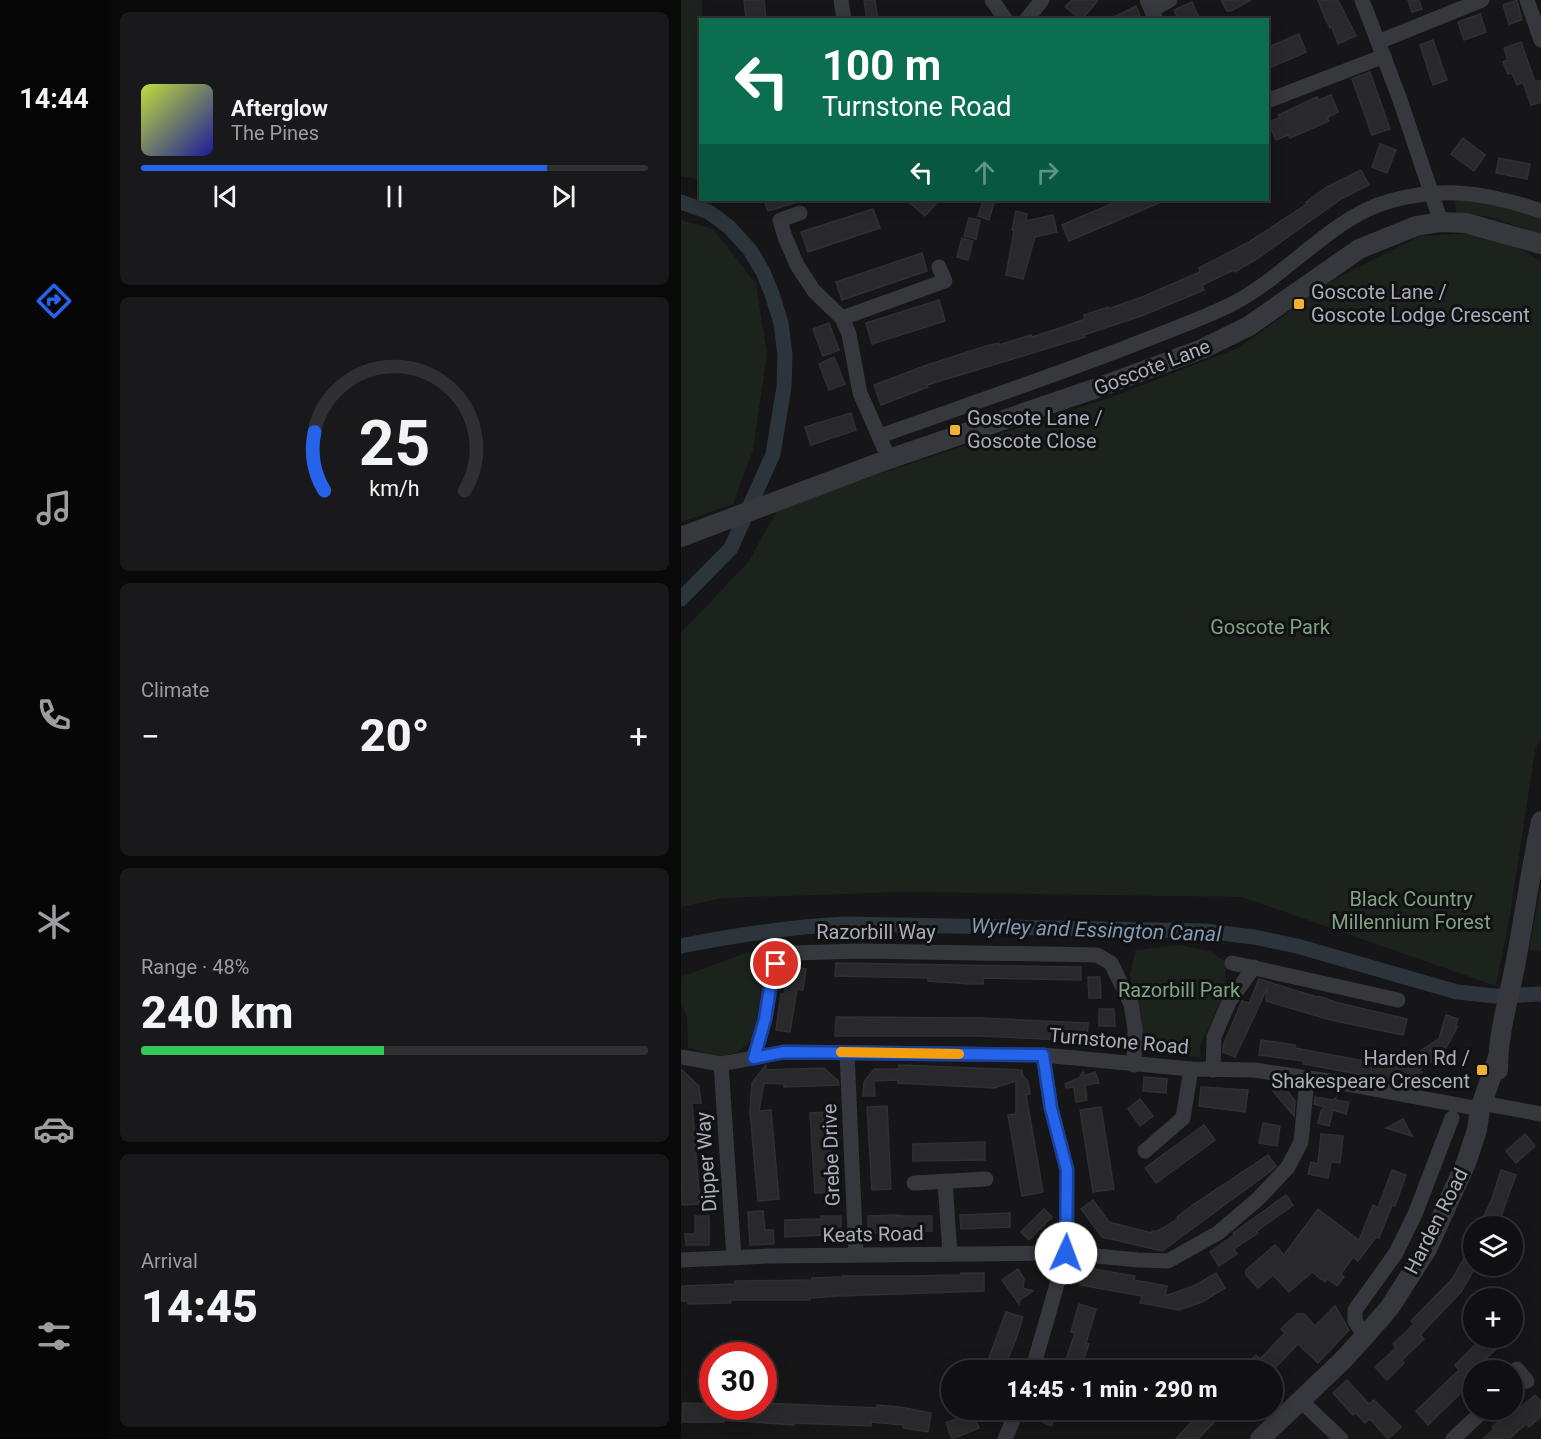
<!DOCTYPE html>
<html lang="en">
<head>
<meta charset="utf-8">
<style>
	:root { --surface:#101012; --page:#19191b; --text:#f1f3f6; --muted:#9c9d9f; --line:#303032; --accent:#2563eb }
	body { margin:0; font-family:Roboto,sans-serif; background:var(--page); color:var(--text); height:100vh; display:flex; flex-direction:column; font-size:22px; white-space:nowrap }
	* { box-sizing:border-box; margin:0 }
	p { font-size:20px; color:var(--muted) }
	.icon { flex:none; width:33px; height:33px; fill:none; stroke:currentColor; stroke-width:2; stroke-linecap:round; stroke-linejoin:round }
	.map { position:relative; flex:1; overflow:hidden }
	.sheet { display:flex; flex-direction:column; gap:12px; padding:12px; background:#09090a; width:573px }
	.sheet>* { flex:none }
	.guide { position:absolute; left:18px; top:18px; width:570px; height:183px; border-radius:0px; box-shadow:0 3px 15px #0003,0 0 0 2px var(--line); background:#0b6e4f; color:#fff; overflow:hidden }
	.tools { position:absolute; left:782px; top:1216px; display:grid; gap:12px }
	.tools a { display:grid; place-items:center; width:60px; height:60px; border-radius:50%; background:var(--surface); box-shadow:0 3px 15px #0003,0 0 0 2px var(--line); font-size:30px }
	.speed { position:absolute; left:18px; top:1342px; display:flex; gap:12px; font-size:30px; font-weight:700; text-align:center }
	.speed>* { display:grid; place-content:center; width:78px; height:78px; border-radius:50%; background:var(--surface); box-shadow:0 3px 15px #0003,0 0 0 2px var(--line); line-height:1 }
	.speed .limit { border:9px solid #d22; background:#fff; color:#111 }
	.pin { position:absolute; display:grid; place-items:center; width:51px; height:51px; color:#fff; margin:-26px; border:3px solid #fff; border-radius:50%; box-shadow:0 2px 6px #0007 }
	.me { position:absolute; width:66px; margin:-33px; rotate:2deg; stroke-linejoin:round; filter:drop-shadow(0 0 4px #0008) }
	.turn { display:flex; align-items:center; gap:21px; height:126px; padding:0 24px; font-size:27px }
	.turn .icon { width:78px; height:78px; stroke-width:2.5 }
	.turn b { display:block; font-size:42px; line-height:51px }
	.lanes { display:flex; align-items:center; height:57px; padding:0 24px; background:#0003; justify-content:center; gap:30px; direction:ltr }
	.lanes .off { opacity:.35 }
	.big { font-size:45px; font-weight:800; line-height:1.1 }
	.sheet .tile { flex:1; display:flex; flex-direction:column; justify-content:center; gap:9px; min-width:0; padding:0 21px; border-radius:9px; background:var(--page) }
	.sheet .dial { align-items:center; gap:0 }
	.dial svg { height:156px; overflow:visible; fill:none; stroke:var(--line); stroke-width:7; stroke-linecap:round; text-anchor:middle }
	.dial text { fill:var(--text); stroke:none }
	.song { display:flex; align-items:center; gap:18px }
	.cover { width:72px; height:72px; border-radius:9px; background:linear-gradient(135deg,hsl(70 70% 55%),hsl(240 70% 35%)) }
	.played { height:6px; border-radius:3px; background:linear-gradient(90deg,var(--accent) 80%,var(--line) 80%) }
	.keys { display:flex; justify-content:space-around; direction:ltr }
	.heat { display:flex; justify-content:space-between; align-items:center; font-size:33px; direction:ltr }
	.charge { height:9px; border-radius:4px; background:linear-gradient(90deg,#34c759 48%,var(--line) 0) }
	.trip { position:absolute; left:260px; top:1360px; width:342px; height:60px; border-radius:30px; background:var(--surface); box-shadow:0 3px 15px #0003,0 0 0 2px var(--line); font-weight:800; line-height:60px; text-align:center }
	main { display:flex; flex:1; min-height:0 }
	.tabs { display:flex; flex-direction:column; width:108px; justify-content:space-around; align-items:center; background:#060607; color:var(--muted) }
	.tabs .icon { width:42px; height:42px }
	.tabs .current { color:var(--accent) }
	.tabs b { font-size:27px; color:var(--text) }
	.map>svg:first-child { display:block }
</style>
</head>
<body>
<main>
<nav class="tabs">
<b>14:44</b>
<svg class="icon current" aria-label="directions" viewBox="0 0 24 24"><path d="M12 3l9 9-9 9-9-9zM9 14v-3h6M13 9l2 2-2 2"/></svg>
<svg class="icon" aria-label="music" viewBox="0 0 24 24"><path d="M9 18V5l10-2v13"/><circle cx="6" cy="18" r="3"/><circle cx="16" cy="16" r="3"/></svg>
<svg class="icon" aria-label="phone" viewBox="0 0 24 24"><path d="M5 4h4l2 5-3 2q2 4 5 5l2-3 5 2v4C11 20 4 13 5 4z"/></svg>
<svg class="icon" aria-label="climate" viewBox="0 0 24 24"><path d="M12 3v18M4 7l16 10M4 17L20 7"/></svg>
<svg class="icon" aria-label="car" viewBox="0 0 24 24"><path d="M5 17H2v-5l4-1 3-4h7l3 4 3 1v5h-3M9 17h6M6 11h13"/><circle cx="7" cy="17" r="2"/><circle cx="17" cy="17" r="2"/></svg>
<svg class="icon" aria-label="filters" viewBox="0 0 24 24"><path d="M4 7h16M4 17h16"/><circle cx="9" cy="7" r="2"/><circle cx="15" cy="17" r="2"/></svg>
</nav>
<section class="sheet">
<div class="tile">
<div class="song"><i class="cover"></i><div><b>Afterglow</b><p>The Pines</p></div></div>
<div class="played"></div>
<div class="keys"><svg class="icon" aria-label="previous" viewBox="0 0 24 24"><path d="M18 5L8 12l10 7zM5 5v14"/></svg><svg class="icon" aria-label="pause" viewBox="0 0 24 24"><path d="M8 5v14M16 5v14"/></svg><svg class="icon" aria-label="next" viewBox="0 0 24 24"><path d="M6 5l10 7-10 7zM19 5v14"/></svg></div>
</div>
<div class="tile dial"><svg viewBox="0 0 100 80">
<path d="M14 69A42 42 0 1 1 86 69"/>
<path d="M14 69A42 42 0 0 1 9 39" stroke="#2563eb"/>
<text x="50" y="56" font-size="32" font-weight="700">25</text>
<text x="50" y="72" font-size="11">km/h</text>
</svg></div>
<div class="tile"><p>Climate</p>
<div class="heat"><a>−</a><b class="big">20°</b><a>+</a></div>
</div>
<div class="tile"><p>Range · 48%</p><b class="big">240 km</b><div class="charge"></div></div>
<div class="tile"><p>Arrival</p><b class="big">14:45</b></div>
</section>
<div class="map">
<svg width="860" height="1439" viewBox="0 0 860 1439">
	<rect width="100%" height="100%" fill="#161618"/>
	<g fill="#1c231d">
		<polygon points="0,0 21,0 19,180 0,176"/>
		<polygon points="774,200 823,205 860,218 860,234 809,217 775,212"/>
		<polygon points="0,220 32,229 75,284 86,354 72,450 52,504 0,522"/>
		<polygon points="790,233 826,241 860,261 860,739 854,750 829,915 815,986 561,897 222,892 41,898 0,907 0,633 68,561 98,507 428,398 557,348 654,279 739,236"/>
		<polygon points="859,890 860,890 860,951 848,950"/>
		<polygon points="87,945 86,970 72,1038 57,1052 43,1056 28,1055 7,1047 6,1017 0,1005 0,977"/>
		<polygon points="498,945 529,951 545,963 544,992 519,1046 520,1058 463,1050 449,975 455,950"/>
	</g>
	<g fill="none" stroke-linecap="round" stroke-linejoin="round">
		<g stroke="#2c353c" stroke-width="15">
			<polyline points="0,202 28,212 48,227 69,250 82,272 91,294 100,323 104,355 103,387 92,454 50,548 0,599"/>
			<path d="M0,946C54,935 108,927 164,924L525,931L573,937L616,946L776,992L815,996L860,994"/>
		</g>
	</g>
	<g fill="#29292c" stroke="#303034" stroke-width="1.5">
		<polygon points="63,0 83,0 85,20 65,20"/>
		<polygon points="183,0 194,0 197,20 186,20"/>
		<polygon points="391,0 417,0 401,20 384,7"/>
		<polygon points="540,0 570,0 550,11 546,11"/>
		<polygon points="637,0 657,0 675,36 657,44 651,27 649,28 644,18"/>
		<polygon points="727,0 738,0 741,9 731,12"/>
		<polygon points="836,0 841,20 828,24 822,5"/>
		<polygon points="511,2 519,20 498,20 493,10"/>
		<polygon points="455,6 461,20 427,20"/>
		<polygon points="799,14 805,32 783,40 777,22"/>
		<polygon points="618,34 625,52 586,69 586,50 591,48 590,46"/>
		<polygon points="752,40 766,80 752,85 739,45"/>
		<polygon points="840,42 854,82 860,80 860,102 850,105 842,82 836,85 831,73 827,74 822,62 827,60 823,48"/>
		<polygon points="689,72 709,129 691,135 671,79"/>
		<polygon points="650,95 657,112 646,118 648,121 609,138 607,135 595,140 587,123 599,117 597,115 636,97 638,100"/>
		<polygon points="782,138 804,155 793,171 770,154"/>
		<polygon points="699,144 715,150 706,173 691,167"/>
		<polygon points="818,158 849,164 846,179 815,173"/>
		<polygon points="680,170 688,185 660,199 577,258 554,272 553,270 521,285 523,290 463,315 403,335 404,337 246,385 247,387 200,405 193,385 246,365 305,346 318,343 318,345 350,335 351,337 382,327 404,319 403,315 427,307 427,309 461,297 519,272 518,268 568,242 626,204 625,202 646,187"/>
		<polygon points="83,200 116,200 117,202 87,211"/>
		<polygon points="225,200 258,200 244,216"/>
		<polygon points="302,200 314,200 308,220 297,216"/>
		<polygon points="431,200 485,200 388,241 381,225 432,203"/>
		<polygon points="192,209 199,228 127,252 120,232"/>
		<polygon points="335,211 346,214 345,221 372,215 376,232 354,237 342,279 325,275 333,231 331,230"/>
		<polygon points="288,218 299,220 295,239 283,236"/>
		<polygon points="281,238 292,241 287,260 276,257"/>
		<polygon points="241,253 246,271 161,300 155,282"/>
		<polygon points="258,300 264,321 191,344 185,323"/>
		<polygon points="148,323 158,350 142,356 132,329"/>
		<polygon points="153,357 164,384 148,390 138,364"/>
		<polygon points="170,413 175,430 130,445 124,427"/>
		<polygon points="155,963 400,967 400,980 302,978 302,984 290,984 247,981 247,978 154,976"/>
		<polygon points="109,966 125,969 122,990 116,989 109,1032 95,1030 100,994 103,994"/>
		<polygon points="407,977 419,977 420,998 408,998"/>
		<polygon points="578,979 636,997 637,996 658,1003 726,1019 722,1035 650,1020 585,1001 586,989 554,1057 542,1052 542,1046 561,1001 568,1003"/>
		<polygon points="418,1009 433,1009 434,1026 418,1026"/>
		<polygon points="765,1015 777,1019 774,1028 777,1026 761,1055 736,1071 742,1072 711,1080 701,1081 695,1080 698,1078 622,1064 622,1061 578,1055 580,1040 614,1045 614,1048 714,1067 758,1039"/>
		<polygon points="155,1017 300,1018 407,1023 406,1041 300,1036 154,1036"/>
		<polygon points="85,1065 85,1070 143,1068 157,1081 158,1085 103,1087 103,1084 83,1083 78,1111 90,1110 98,1199 77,1201 69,1112 71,1083"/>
		<polygon points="218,1065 341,1070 342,1076 347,1081 349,1094 345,1095 362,1192 341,1196 327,1115 335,1114 335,1081 313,1088 217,1083 217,1080 193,1081 194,1096 182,1096 183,1082 193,1069 218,1069"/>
		<polygon points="0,1069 18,1086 20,1103 11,1103 19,1204 1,1205"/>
		<polygon points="402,1072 403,1076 414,1072 418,1083 404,1085 406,1100 395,1102 393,1087 385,1088 384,1084 398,1078"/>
		<polygon points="463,1077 486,1079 485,1093 462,1091"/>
		<polygon points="601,1084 614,1101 613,1116 592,1091"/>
		<polygon points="520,1087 567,1090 564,1112 518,1106"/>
		<polygon points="634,1097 652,1100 655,1098 654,1100 668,1102 665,1114 652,1110 648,1126 637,1123 640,1111 644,1107 633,1104"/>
		<polygon points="459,1099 472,1116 459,1126 447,1109"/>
		<polygon points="206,1106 210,1189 191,1190 186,1107"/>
		<polygon points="420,1107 433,1189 412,1192 399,1110"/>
		<polygon points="148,1112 153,1192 134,1193 129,1113"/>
		<polygon points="722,1119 731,1136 705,1128"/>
		<polygon points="582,1123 599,1126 596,1146 578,1143"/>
		<polygon points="523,1125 534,1140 475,1183 464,1168"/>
		<polygon points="640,1134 662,1136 659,1163 650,1162 647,1178 627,1174 630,1162 637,1164"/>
		<polygon points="844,1134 854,1146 835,1163 825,1151"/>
		<polygon points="304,1142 304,1160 232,1161 232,1144"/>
		<polygon points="587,1155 595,1166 591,1170 481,1251 421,1237 400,1209 412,1200 428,1222 471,1233 471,1231 477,1231 497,1219 496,1217 513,1204"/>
		<polygon points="711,1170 725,1175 714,1206 711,1205 698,1238 695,1237 677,1261 672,1257 660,1274 663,1277 656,1286 646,1279 644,1282 631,1272 608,1292 592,1275 577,1288 565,1275 565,1270 594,1245 603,1255 637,1209 678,1240 692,1205 697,1208"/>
		<polygon points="820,1170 835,1175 816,1227 805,1227 799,1224 811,1199"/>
		<polygon points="605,1195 612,1205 576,1231 577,1233 553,1249 556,1254 538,1266 529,1252 553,1235 552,1233 555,1231"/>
		<polygon points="363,1209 371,1217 348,1240 340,1232"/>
		<polygon points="82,1211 84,1230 92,1230 93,1244 69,1245 67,1212"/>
		<polygon points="329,1213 329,1227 280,1229 279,1215"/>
		<polygon points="218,1215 218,1216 251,1216 251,1231 187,1233 187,1216"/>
		<polygon points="14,1216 28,1216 28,1245 5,1245 4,1234 14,1234"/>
		<polygon points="140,1216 160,1216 160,1234 104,1237 104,1220 140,1219"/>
		<polygon points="792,1243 792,1271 780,1292 739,1335 743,1339 721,1360 723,1363 706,1380 694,1367 715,1348 712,1344 733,1324 730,1321 771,1279"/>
		<polygon points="401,1267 454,1276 453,1280 486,1286 484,1296 513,1286 535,1273 544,1288 521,1302 498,1310 459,1303 461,1296 399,1285"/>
		<polygon points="337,1269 343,1279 342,1288 352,1291 339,1300 338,1304 321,1280"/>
		<polygon points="280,1273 303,1273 303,1291 157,1296 129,1298 129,1300 49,1300 50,1303 7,1304 7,1301 0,1301 0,1286 54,1284 54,1281 131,1280 131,1278 161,1277 161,1276 231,1276 279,1275"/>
		<polygon points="398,1304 415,1309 405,1343 408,1344 399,1371 381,1371 394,1333 390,1332"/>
		<polygon points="654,1306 668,1330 637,1363 617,1344 591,1371 559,1371 575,1355 579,1359 604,1333 600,1329 616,1314 623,1314 634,1326"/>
		<polygon points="325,1312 342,1317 335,1339 322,1371 303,1371"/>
		<polygon points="801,1338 828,1338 802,1361 804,1363 792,1371 782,1382 786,1387 747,1425 735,1411 778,1370 774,1365"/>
		<polygon points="666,1380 688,1404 693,1400 720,1427 707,1439 689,1419 684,1423 675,1413 672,1415 652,1393"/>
		<polygon points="854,1395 860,1401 860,1417 848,1427 845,1424 828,1439 802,1439 813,1429 811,1427 831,1411 833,1413"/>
		<polygon points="2,1403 32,1404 32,1407 82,1407 82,1403 196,1408 196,1405 219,1407 250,1413 247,1432 222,1428 223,1425 190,1422 190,1426 113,1423 113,1425 43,1420 43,1422 1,1422"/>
		<polygon points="360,1410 377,1410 370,1426 356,1419"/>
		<polygon points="521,1410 545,1410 517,1439 495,1439"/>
		<polygon points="292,1412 298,1428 271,1439 265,1423"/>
	</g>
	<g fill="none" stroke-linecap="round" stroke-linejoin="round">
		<g stroke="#37383d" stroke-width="15">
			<polyline points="160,0 163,20"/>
			<polyline points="311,0 325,20"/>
			<polyline points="466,0 475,20"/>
			<polyline points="681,0 718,97 760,222"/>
			<polyline points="846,0 860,40"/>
			<polyline points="471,10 489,0"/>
			<polyline points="345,20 361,0"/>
			<polyline points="697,42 801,0"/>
			<polyline points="586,101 703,56"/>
			<polyline points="119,213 99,220 104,237 116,265 133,291 161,318 168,334 179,393 208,459"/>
			<polyline points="161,318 264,281 258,267"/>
			<path d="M199,436C286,405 373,376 459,342C489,330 521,319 551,304C605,277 652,216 709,201C764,186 807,193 860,211"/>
			<polyline points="551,963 717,1000"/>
			<polyline points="166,1053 175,1255"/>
			<polyline points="0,1057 40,1064 103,1052 362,1055 510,1069 573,1070 655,1082 799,1109"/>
			<polyline points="73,1057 84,1019 90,982 95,964 111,953 181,951 416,955 430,963 450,1004 454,1029 453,1065"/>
			<polyline points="40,1064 53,1258"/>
			<polyline points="532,1070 533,1037 548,1002 573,967"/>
			<polyline points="811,1105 860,1114"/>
			<polyline points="464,1151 502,1118 510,1069"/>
			<polyline points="264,1181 269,1254"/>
			<polyline points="233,1183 305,1179"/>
			<polyline points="0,1260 86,1256 385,1253 457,1260 487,1261 537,1233 577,1199 607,1167 620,1142 626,1079"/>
			<polyline points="684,1336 674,1321 674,1310 715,1253 734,1214 771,1118"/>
			<polyline points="836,1369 846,1381"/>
			<polyline points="351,1371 385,1253 386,1229 386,1170 370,1108 362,1055"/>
			<polyline points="619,1400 660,1439"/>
			<polyline points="324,1439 336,1410"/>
			<polyline points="772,1439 803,1410"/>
		</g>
		<g stroke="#37383d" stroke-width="20">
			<polyline points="0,537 208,459 416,388 521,349 568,326 678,249 735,226 760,222 785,223 860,244"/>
			<path d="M817,1070C817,1034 827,1001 834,966C843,918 850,869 860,821"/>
			<polyline points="579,1439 661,1361 684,1336 709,1307 746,1249 785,1163 796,1130 799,1109 817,1057"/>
		</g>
	</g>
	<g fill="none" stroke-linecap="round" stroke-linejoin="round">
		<defs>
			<polyline id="route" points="95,964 90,982 84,1019 73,1058 103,1052 362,1055 370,1108 386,1170 385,1253"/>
		</defs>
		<use href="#route" stroke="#184099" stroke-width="15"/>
		<use href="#route" stroke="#2563eb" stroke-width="10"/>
		<polyline stroke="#f59e0b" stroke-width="10" points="160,1052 278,1054"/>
	</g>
	<g fill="#f2b134" stroke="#111113" stroke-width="2">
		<rect x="612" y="298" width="12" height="12" rx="3"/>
		<rect x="268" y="424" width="12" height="12" rx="3"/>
		<rect x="795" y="1064" width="12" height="12" rx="3"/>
	</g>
	<g text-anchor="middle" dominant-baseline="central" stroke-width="6" stroke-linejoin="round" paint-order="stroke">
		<g font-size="20" fill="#a8adb8" stroke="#111113" text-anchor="start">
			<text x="630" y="292">Goscote Lane /<tspan x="630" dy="23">Goscote Lodge Crescent</tspan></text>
			<text x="286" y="418">Goscote Lane /<tspan x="286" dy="23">Goscote Close</tspan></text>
			<text x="789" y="1058" text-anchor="end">Harden Rd /<tspan x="789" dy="23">Shakespeare Crescent</tspan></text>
		</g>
		<g font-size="20" fill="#a8adb8" stroke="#111113">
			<text transform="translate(471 367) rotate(-21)">Goscote Lane</text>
			<text x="195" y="932">Razorbill Way</text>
			<text transform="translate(438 1041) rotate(5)">Turnstone Road</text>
			<text transform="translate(150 1155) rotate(-92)">Grebe Drive</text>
			<text transform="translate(25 1162) rotate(-94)">Dipper Way</text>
			<text transform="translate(755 1221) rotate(-63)">Harden Road</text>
			<text transform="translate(192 1234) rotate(-1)">Keats Road</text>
		</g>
		<g font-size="20" fill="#7fa381" stroke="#111113">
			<text x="589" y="627">Goscote Park</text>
			<text x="730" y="899">Black Country<tspan x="730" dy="23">Millennium Forest</tspan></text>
			<text x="498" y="990">Razorbill Park</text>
		</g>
		<g font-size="21" font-style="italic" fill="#7f9bb3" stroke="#111113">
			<text transform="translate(415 930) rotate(2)">Wyrley and Essington Canal</text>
		</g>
	</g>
</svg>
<div class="tools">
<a><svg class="icon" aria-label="layers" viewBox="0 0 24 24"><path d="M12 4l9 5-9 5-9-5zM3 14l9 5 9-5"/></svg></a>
<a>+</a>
<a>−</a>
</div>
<div class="speed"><div class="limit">30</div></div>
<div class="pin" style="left:95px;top:964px;background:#d93025"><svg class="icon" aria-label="arrive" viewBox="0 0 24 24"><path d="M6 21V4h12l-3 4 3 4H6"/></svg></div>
<svg class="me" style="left:385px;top:1253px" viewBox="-20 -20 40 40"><circle r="19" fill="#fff"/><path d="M0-13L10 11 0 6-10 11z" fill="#2563eb"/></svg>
<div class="trip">14:45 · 1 min · 290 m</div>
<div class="guide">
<div class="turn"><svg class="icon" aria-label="left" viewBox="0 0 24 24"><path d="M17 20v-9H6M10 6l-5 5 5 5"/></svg><div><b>100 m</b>Turnstone Road</div></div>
<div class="lanes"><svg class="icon" aria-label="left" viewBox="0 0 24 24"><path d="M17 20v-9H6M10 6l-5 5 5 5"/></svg><svg class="icon off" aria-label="ahead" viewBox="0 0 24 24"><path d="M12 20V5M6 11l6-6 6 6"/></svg><svg class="icon off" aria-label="right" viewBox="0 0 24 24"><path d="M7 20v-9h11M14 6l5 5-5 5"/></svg></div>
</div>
</div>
</main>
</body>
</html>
